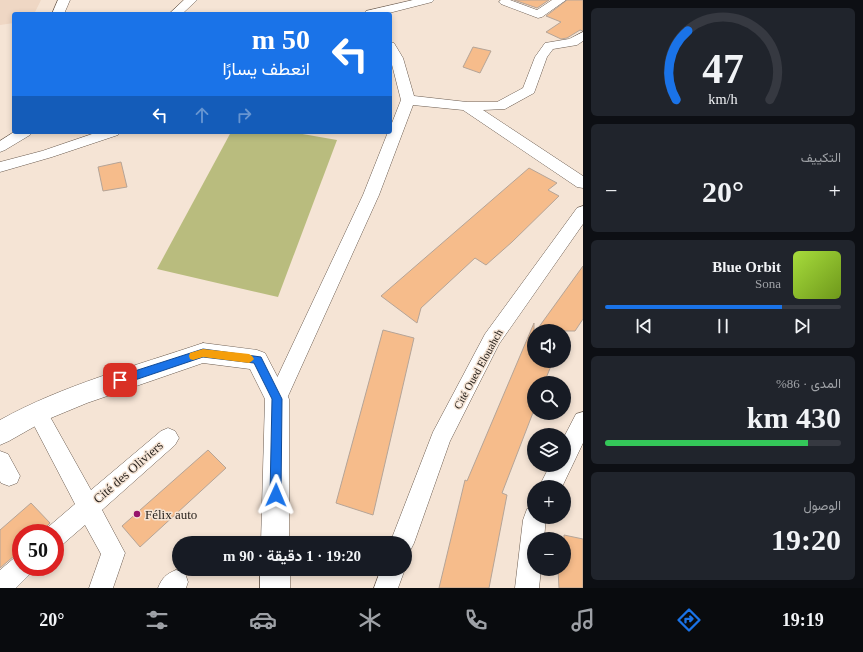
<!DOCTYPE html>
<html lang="ar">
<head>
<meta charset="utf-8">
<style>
	:root { --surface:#171b24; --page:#20242c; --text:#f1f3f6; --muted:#9ea1a6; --line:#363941; --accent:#1a73e8 }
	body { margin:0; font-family:"Times New Roman",Vazirmatn,serif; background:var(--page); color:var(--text); direction:rtl; height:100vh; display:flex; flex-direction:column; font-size:15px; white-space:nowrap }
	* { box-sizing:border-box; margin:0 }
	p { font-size:13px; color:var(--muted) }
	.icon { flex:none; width:22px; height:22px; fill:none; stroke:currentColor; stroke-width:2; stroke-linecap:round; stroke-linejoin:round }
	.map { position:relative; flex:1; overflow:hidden; direction:ltr }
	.details { display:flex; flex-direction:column; gap:8px; padding:8px; background:#0d0f14; width:280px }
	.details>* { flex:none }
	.top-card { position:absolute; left:12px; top:12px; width:380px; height:122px; border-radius:4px; box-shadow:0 2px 6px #0003; direction:rtl; background:#1a73e8; color:#fff; overflow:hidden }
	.tools { position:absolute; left:527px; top:324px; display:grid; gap:8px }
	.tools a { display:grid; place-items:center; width:44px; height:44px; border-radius:50%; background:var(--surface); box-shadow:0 2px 6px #0003; font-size:20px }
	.speed { position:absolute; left:12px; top:524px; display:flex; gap:8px; font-size:20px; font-weight:700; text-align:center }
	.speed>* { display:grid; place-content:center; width:52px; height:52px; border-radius:50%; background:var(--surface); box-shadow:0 2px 6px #0003; line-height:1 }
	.speed .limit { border:6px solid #d22; background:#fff; color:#111 }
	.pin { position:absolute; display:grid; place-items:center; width:34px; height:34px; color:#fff; margin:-17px; border-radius:8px; box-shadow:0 2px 6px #0006 }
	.me { position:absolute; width:44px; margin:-22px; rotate:1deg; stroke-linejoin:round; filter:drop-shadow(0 0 3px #0008) }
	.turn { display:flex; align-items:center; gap:14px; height:84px; padding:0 16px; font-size:18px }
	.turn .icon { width:52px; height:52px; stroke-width:2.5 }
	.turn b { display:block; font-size:28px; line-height:34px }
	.lanes { display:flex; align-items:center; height:38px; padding:0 16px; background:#0003; justify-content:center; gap:20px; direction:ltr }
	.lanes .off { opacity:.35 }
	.big { font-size:30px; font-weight:700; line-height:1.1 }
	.details .card { flex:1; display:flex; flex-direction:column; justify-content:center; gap:6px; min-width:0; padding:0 14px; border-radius:6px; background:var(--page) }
	.details .dial { align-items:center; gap:0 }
	.dial svg { height:104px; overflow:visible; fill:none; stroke:var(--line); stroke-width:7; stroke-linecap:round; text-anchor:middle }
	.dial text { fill:var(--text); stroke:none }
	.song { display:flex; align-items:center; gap:12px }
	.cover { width:48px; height:48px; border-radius:6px; background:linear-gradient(135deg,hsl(80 70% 55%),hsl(80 70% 35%)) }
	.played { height:4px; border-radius:2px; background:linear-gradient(90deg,var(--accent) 75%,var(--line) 75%) }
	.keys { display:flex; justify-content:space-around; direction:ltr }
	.heat { display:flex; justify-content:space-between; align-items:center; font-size:22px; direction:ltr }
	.charge { height:6px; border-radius:3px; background:linear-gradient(90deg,#34c759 86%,var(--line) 0) }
	.trip { position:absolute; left:172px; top:536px; width:240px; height:40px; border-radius:20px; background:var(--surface); box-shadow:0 2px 6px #0003; font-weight:700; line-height:40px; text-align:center; direction:rtl }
	.tabs { display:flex; height:64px; justify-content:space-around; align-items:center; background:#090b0e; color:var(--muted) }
	.tabs .icon { width:28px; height:28px }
	.tabs .active { color:var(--accent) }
	.tabs b { font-size:18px; color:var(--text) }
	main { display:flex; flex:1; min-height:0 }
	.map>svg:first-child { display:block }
</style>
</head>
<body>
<main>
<section class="details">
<div class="card dial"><svg viewBox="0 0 100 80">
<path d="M14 69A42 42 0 1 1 86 69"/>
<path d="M14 69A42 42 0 0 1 23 16" stroke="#1a73e8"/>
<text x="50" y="56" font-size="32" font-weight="700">47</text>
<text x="50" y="72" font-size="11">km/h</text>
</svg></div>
<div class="card"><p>التكييف</p>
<div class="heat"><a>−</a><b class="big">20°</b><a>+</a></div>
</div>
<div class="card">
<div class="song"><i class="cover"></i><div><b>Blue Orbit</b><p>Sona</p></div></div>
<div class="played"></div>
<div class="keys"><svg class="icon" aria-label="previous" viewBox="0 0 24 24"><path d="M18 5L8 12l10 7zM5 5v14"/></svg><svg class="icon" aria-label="pause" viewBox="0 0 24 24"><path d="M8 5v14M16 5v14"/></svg><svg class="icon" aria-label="next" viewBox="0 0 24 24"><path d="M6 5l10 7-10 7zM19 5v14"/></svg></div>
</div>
<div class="card"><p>المدى · 86%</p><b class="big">430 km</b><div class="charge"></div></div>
<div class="card"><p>الوصول</p><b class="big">19:20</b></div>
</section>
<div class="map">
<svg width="583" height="588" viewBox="0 0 583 588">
	<rect width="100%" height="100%" fill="#f5e4d5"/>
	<polygon fill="#efd7c4" points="0,0 41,0 34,14 14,14 14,23 0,25"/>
	<polygon fill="#b9bc7e" points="231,132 291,132 337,140 278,297 157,269"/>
	<g fill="#f6bc8b" stroke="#b5a497">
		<polygon points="514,0 549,0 537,8"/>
		<polygon points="567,0 583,0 583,31 580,30 567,38 561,39 546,32 561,22 546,16"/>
		<polygon points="473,47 491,51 480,73 463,67"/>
		<polygon points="121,162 127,187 103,191 98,167"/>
		<polygon points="529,168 557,183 548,190 559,196 512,242 486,265 475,258 421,308 417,323 381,296"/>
		<polygon points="583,266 583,319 575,331 536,331"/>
		<polygon points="534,323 534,361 553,361 544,383 534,383 534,410 502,493 507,495 489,588 439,588 465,480 467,481"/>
		<polygon points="383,330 414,338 373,515 336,503"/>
		<polygon points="208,450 226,468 140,547 122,526"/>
		<polygon points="31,503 50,523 40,533 21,533 21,550 0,568 0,530"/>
		<polygon points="564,535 583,539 583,588 559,588 558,569 564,569"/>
	</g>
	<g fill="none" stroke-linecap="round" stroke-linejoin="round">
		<defs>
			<g id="minor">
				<polygon points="58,0 70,0 64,14 52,14"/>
				<polygon points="184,0 197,0 182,14 169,14"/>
				<polygon points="413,0 434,0 432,2 385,14 364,14 366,11"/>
				<polygon points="501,0 510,0 537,10 552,0 566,0 542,17 538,18 501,4 499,2"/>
				<polygon points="583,32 583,41 577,45 553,49 547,57 534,93 505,109 483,110 583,176 583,188 577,187 463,110 413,105 379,195 284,405 277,408 270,405 267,399 363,195 388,132 390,132 390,128 401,100 390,57 390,42 394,43 403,58 414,96 467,102 497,102 523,88 535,57 545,43 569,39"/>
				<polygon points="14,132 32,132 30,135 5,150 0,152 0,141"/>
				<polygon points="98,132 120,132 118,135 52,157 0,172 0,162 42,151"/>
				<polygon points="583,206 583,224 499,344 450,441 414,543 410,551 405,553 405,543 390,543 433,432 485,334 577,208"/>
				<polygon points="37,403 44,406 91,490 161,431 168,428 175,431 179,438 175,445 102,510 125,553 113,588 89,588 101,554 85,525 63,544 55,548 55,533 45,533 47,528 75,504 27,412 30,406"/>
				<polygon points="583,412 583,443 562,487 539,487 550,465 564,465 564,437 576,414"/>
				<polygon points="0,451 8,454 20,476 17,483 9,486 1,483 0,481"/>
				<polygon points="534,506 534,517 546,517 544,539 534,539 534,569 541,569 539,588 515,588 523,520 527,509"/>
				<polygon points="21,555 21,567 33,567 29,575 16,588 0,588 0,570 13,559"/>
				<polygon points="381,569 405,569 398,588 374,588"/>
				<path d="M176,570L185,573L188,582L186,588H158C162,578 166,574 176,570Z"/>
			</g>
			<g id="secondary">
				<path d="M203,343L257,350L265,353L289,399V543H261L265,399L250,369L203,363L87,403L46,420L9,441L0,445V420C63,385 135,366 203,343Z"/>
				<rect x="260" y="569" width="30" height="19"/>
			</g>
		</defs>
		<use href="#minor" stroke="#6b5c50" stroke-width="1"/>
		<use href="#secondary" stroke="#6b5c50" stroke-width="1"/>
		<use href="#minor" fill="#fff" fill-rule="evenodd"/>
		<use href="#secondary" fill="#fff" fill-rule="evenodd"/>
	</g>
	<polygon fill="#1a73e8" stroke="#114b97" points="203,349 261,357 282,399 281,495 280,499 276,500 272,499 270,495 272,399 254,363 203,357 120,385 116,383 115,380 116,377"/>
	<polygon fill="#f59e0b" points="203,349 249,354 252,356 254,359 252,361 249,363 203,357 193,360 190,359 189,356 190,353"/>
	<circle fill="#97146b" stroke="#f5e4d5" stroke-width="1.5" cx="137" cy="514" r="4"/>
	<g text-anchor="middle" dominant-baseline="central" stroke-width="3" stroke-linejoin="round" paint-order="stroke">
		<g font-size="11" fill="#29231e" stroke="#f5e4d5">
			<text transform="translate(478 369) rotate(-61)">Cité Oued Elouahch</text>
		</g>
		<g font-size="13" fill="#29231e" stroke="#f5e4d5">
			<text transform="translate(128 472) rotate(-41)">Cité des Oliviers</text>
		</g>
		<g font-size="13" fill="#29231e" stroke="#f5e4d5" text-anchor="start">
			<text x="145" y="514">Félix auto</text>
		</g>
	</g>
</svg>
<div class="tools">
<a><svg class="icon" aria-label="sound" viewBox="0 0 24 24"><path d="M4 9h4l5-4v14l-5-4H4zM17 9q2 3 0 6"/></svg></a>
<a><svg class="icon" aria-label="search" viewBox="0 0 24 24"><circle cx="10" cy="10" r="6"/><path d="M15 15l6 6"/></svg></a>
<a><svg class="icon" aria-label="layers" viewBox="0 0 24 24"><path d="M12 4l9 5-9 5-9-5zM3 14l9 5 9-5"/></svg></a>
<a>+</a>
<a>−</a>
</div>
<div class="speed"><div class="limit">50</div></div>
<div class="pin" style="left:120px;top:380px;background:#d93025"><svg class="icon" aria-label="arrive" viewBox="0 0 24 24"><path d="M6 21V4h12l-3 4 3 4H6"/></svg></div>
<svg class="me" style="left:276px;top:495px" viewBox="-20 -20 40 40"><path d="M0-17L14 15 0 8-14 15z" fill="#1a73e8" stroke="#fff" stroke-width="4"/></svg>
<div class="trip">19:20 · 1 دقيقة · 90 m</div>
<div class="top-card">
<div class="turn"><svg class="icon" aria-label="left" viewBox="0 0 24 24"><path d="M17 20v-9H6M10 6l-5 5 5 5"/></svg><div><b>50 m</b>انعطف يسارًا</div></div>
<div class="lanes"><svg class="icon" aria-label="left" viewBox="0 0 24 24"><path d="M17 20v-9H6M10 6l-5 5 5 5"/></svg><svg class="icon off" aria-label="ahead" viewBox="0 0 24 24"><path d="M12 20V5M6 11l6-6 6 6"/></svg><svg class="icon off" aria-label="right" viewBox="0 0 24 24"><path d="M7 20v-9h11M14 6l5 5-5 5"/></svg></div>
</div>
</div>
</main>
<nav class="tabs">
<b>19:19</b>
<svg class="icon active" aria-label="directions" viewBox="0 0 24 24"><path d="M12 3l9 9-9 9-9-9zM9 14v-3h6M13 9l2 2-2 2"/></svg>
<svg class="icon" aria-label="music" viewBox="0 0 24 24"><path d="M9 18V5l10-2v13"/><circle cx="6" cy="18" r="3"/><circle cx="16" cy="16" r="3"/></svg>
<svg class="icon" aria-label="phone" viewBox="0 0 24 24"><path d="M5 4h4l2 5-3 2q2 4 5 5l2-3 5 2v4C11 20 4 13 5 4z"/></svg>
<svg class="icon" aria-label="climate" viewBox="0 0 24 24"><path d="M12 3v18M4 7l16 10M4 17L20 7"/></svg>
<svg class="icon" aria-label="car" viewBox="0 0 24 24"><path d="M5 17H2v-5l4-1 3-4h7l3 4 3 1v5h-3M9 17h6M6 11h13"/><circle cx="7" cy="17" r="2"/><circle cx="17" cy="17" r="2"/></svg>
<svg class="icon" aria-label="filters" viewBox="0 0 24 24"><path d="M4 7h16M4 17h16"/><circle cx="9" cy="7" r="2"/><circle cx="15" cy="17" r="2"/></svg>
<b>20°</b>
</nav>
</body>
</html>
